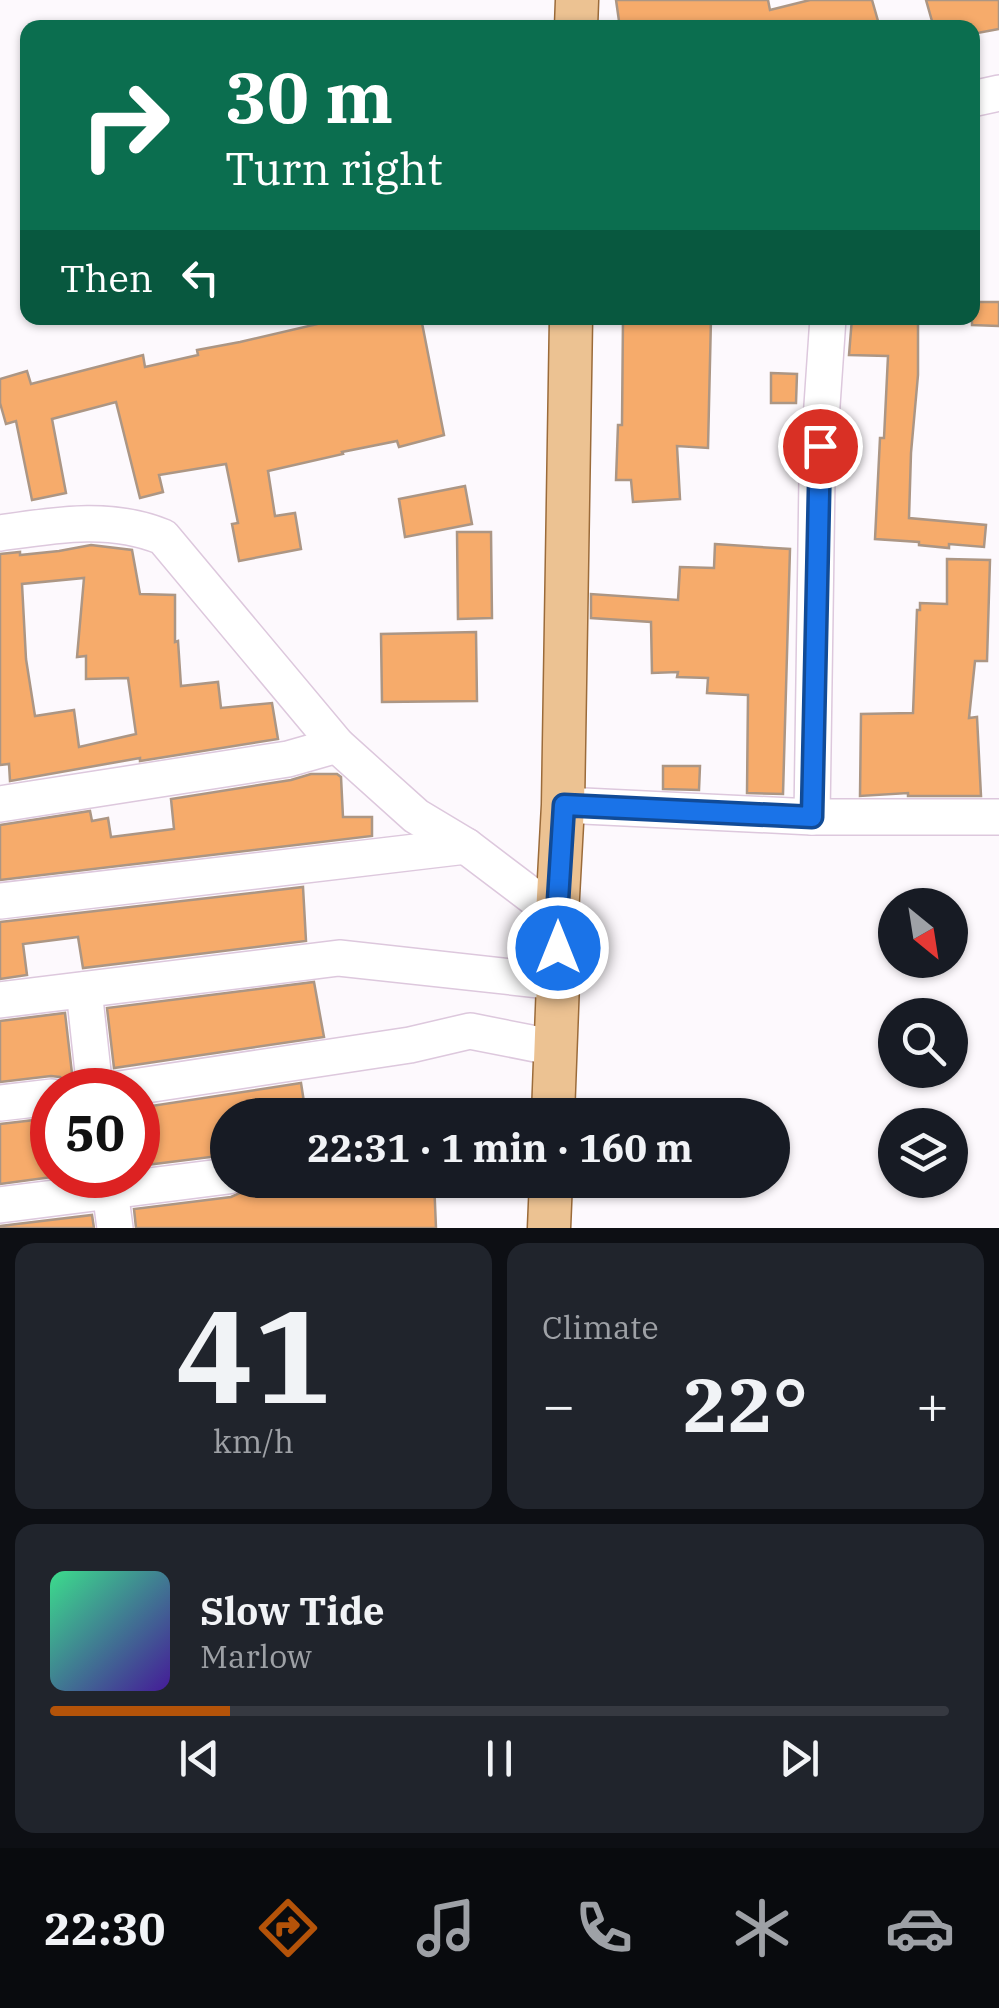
<!DOCTYPE html>
<html lang="en">
<head>
<meta charset="utf-8">
<style>
	:root { --surface:#171b24; --page:#20242c; --text:#f1f3f6; --muted:#9ea1a6; --line:#363941; --accent:#b45309 }
	body { margin:0; font-family:"IBM Plex Serif",serif; background:var(--page); color:var(--text); height:100vh; display:flex; flex-direction:column; font-size:38px; white-space:nowrap }
	* { box-sizing:border-box; margin:0 }
	p { font-size:32px; color:var(--muted) }
	.icon { flex:none; width:55px; height:55px; fill:none; stroke:currentColor; stroke-width:2; stroke-linecap:round; stroke-linejoin:round }
	.map { position:relative; height:1228px; overflow:hidden }
	.panel { display:flex; flex-direction:column; gap:15px; padding:15px; background:#0d0f14; flex:1 }
	.panel>* { flex:none }
	.guide { position:absolute; left:20px; top:20px; width:960px; height:305px; border-radius:20px; box-shadow:0 2px 8px #0004; background:#0b6e4f; color:#fff; overflow:hidden }
	.needle { width:65px; rotate:150deg }
	.controls { position:absolute; left:878px; top:888px; display:grid; gap:20px }
	.controls a { display:grid; place-items:center; width:90px; height:90px; border-radius:50%; background:var(--surface); box-shadow:0 2px 8px #0004; font-size:50px }
	.speed { position:absolute; left:30px; top:1068px; display:flex; gap:20px; font-size:50px; font-weight:700; text-align:center }
	.speed>* { display:grid; place-content:center; width:130px; height:130px; border-radius:50%; background:var(--surface); box-shadow:0 2px 8px #0004; line-height:1 }
	.speed .limit { border:15px solid #d22; background:#fff; color:#111 }
	.pin { position:absolute; display:grid; place-items:center; width:85px; height:85px; color:#fff; margin:-42px; border:5px solid #fff; border-radius:50%; box-shadow:0 2px 10px #0007 }
	.me { position:absolute; width:110px; margin:-55px; rotate:0deg; stroke-linejoin:round; filter:drop-shadow(0 0 8px #0008) }
	.turn { display:flex; align-items:center; gap:35px; height:210px; padding:0 40px; font-size:45px }
	.turn .icon { width:130px; height:130px; stroke-width:2.5 }
	.turn b { display:block; font-size:70px; line-height:85px }
	.then { display:flex; align-items:center; height:95px; padding:0 40px; background:#0003; gap:20px; font-size:38px }
	.big { font-size:75px; font-weight:800; line-height:1.1 }
	.panel .widget { flex:1; display:flex; flex-direction:column; justify-content:center; gap:15px; min-width:0; padding:0 35px; border-radius:20px; background:var(--page) }
	.panel .dial { align-items:center; gap:0 }
	.dial b { font-size:130px; line-height:1 }
	.song { display:flex; align-items:center; gap:30px }
	.cover { width:120px; height:120px; border-radius:15px; background:linear-gradient(135deg,hsl(150 70% 55%),hsl(260 70% 35%)) }
	.played { height:10px; border-radius:5px; background:linear-gradient(90deg,var(--accent) 20%,var(--line) 20%) }
	.keys { display:flex; justify-content:space-around; direction:ltr }
	.heat { display:flex; justify-content:space-between; align-items:center; font-size:55px; direction:ltr }
	.panel .tiles { flex:1; display:grid; gap:15px; grid-template-columns:1fr 1fr }
	.widget:last-child { grid-column:span 2 }
	.trip { position:absolute; left:210px; top:1098px; width:580px; height:100px; border-radius:50px; background:var(--surface); box-shadow:0 2px 8px #0004; font-weight:800; line-height:100px; text-align:center }
	.tabs { display:flex; height:160px; justify-content:space-around; align-items:center; background:#090b0e; color:var(--muted) }
	.tabs .icon { width:70px; height:70px }
	.tabs .on { color:var(--accent) }
	.tabs b { font-size:45px; color:var(--text) }
	.map>svg:first-child { display:block }
</style>
</head>
<body>
<div class="map">
<svg width="999" height="1228" viewBox="0 0 999 1228">
	<rect width="100%" height="100%" fill="#fdf9fd"/>
	<g fill="#f6ab6b" stroke="#ac9684" stroke-width="2.5" fill-rule="evenodd">
		<polygon points="616,0 768,0 770,10 810,0 872,0 880,28 620,28"/>
		<polygon points="926,0 999,0 999,29 972,34 972,28 934,28"/>
		<polygon points="972,302 999,302 999,326 972,325"/>
		<polygon points="343,318 421,318 444,435 399,447 397,441 342,452 343,454 268,471 275,516 295,513 301,549 239,561 232,524 238,523 226,464 159,475 163,492 140,498 116,402 52,419 66,493 32,500 16,421 6,424 0,403 0,379 27,371 31,384 143,355 145,367 198,355 197,350 240,342"/>
		<polygon points="623,318 711,318 708,448 677,446 680,499 633,502 631,480 616,480 618,425 622,425"/>
		<polygon points="852,318 918,318 918,375 911,453 909,518 986,525 984,547 949,544 949,548 919,545 919,542 875,539 880,438 884,438 888,356 849,355"/>
		<polygon points="771,373 797,374 796,403 771,403"/>
		<polygon points="465,486 472,524 405,537 399,499"/>
		<polygon points="457,532 491,532 492,618 458,619"/>
		<polygon points="715,544 790,549 783,794 747,793 748,695 707,693 708,678 677,677 678,672 652,673 651,622 591,618 591,594 678,600 680,567 714,568"/>
		<path d="M91,545L132,550L140,594L175,595V642L178,641L181,686L218,682L221,708L272,703L278,739L140,761V758L10,781L9,764L0,765V554L20,552V555L59,551ZM84,578L77,657L86,656V679L128,678L136,734L79,747L74,710L35,716L26,659L22,584Z"/>
		<polygon points="947,559 990,560 987,661 975,661 969,718 977,717 981,796 908,796 908,793 860,796 861,714 913,713 917,610 920,610 920,603 947,604"/>
		<polygon points="476,632 477,701 382,702 381,634"/>
		<polygon points="663,766 700,766 699,790 663,789"/>
		<polygon points="311,774 337,774 341,777 343,817 372,817 372,836 0,880 0,825 90,811 92,821 108,818 111,837 174,829 171,799 291,780"/>
		<polygon points="303,887 306,941 83,968 78,937 23,944 27,975 0,979 0,922"/>
		<polygon points="314,982 324,1037 114,1068 107,1008"/>
		<polygon points="65,1013 73,1082 67,1083 60,1077 51,1076 0,1082 0,1021"/>
		<polygon points="301,1083 306,1115 228,1115 228,1134 224,1134 227,1155 138,1166 138,1108"/>
		<polygon points="52,1118 52,1175 67,1175 0,1184 0,1124"/>
		<polygon points="285,1180 434,1180 436,1228 136,1228 134,1209 231,1197 242,1192 248,1184"/>
		<polygon points="92,1215 94,1228 0,1228 0,1226"/>
	</g>
	<g fill="none" stroke-linecap="round" stroke-linejoin="round">
		<defs>
			<g id="minor">
				<polyline points="972,99 999,93"/>
				<path d="M0,533C55,525 110,515 163,537L337,745L416,816L466,846L557,915"/>
				<polyline points="0,804 288,759 337,745"/>
				<polyline points="563,805 812,817 817,478 828,318"/>
				<polyline points="812,817 999,817"/>
				<polyline points="0,901 466,846"/>
				<polyline points="84,990 95,1090"/>
				<polyline points="0,1000 339,958 558,982"/>
				<polyline points="113,1090 410,1045 470,1031 556,1048"/>
				<polyline points="0,1103 52,1097"/>
				<polyline points="108,1175 115,1228"/>
				<polyline points="0,1205 228,1176"/>
			</g>
			<g id="major">
				<polyline points="576,28 577,0"/>
				<polyline points="553,1115 558,982 557,915 563,805 571,318"/>
				<polyline points="549,1228 551,1180"/>
			</g>
		</defs>
		<use href="#minor" stroke="#ddc8dd" stroke-width="38"/>
		<use href="#major" stroke="#9b6b3a" stroke-width="45"/>
		<use href="#minor" stroke="#fff" stroke-width="35"/>
		<use href="#major" stroke="#ecc292" stroke-width="42"/>
	</g>
	<g fill="none" stroke-linecap="round" stroke-linejoin="round">
		<defs>
			<polyline id="route" points="558,948 557,916 564,805 812,817 820,446"/>
		</defs>
		<use href="#route" stroke="#114b97" stroke-width="25"/>
		<use href="#route" stroke="#1a73e8" stroke-width="18"/>
	</g>
</svg>
<div class="controls">
<a><svg class="needle" viewBox="-14 -14 28 28"><path d="M0-13l5 13h-10z" fill="#e53935"/><path d="M0 13l5-13h-10z" fill="#9ea1a6"/></svg></a>
<a><svg class="icon" aria-label="search" viewBox="0 0 24 24"><circle cx="10" cy="10" r="6"/><path d="M15 15l6 6"/></svg></a>
<a><svg class="icon" aria-label="layers" viewBox="0 0 24 24"><path d="M12 4l9 5-9 5-9-5zM3 14l9 5 9-5"/></svg></a>
</div>
<div class="speed"><div class="limit">50</div></div>
<div class="pin" style="left:820px;top:446px;background:#d93025"><svg class="icon" aria-label="arrive" viewBox="0 0 24 24"><path d="M6 21V4h12l-3 4 3 4H6"/></svg></div>
<svg class="me" style="left:558px;top:948px" viewBox="-20 -20 40 40"><circle r="17" fill="#1a73e8" stroke="#fff" stroke-width="3"/><path d="M0-11L8 9 0 5-8 9z" fill="#fff"/></svg>
<div class="trip">22:31 · 1 min · 160 m</div>
<div class="guide">
<div class="turn"><svg class="icon" aria-label="right" viewBox="0 0 24 24"><path d="M7 20v-9h11M14 6l5 5-5 5"/></svg><div><b>30 m</b>Turn right</div></div>
<div class="then">Then<svg class="icon" aria-label="left" viewBox="0 0 24 24"><path d="M17 20v-9H6M10 6l-5 5 5 5"/></svg></div>
</div>
</div>
<section class="panel">
<div class="tiles">
<div class="widget dial"><b>41</b><p>km/h</p></div>
<div class="widget"><p>Climate</p>
<div class="heat"><a>−</a><b class="big">22°</b><a>+</a></div>
</div>
<div class="widget">
<div class="song"><i class="cover"></i><div><b>Slow Tide</b><p>Marlow</p></div></div>
<div class="played"></div>
<div class="keys"><svg class="icon" aria-label="previous" viewBox="0 0 24 24"><path d="M18 5L8 12l10 7zM5 5v14"/></svg><svg class="icon" aria-label="pause" viewBox="0 0 24 24"><path d="M8 5v14M16 5v14"/></svg><svg class="icon" aria-label="next" viewBox="0 0 24 24"><path d="M6 5l10 7-10 7zM19 5v14"/></svg></div>
</div>
</div>
</section>
<nav class="tabs">
<b>22:30</b>
<svg class="icon on" aria-label="directions" viewBox="0 0 24 24"><path d="M12 3l9 9-9 9-9-9zM9 14v-3h6M13 9l2 2-2 2"/></svg>
<svg class="icon" aria-label="music" viewBox="0 0 24 24"><path d="M9 18V5l10-2v13"/><circle cx="6" cy="18" r="3"/><circle cx="16" cy="16" r="3"/></svg>
<svg class="icon" aria-label="phone" viewBox="0 0 24 24"><path d="M5 4h4l2 5-3 2q2 4 5 5l2-3 5 2v4C11 20 4 13 5 4z"/></svg>
<svg class="icon" aria-label="climate" viewBox="0 0 24 24"><path d="M12 3v18M4 7l16 10M4 17L20 7"/></svg>
<svg class="icon" aria-label="car" viewBox="0 0 24 24"><path d="M5 17H2v-5l4-1 3-4h7l3 4 3 1v5h-3M9 17h6M6 11h13"/><circle cx="7" cy="17" r="2"/><circle cx="17" cy="17" r="2"/></svg>
</nav>
</body>
</html>
